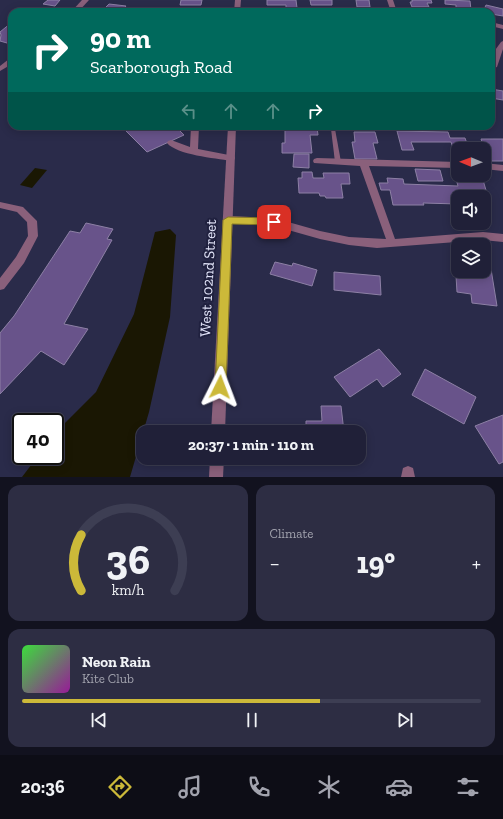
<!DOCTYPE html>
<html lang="en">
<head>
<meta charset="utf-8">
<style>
	:root { --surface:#202038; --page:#2d2d43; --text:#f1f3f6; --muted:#a2a3ae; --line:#3d3e53; --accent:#ccb939 }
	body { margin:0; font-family:"Zilla Slab",serif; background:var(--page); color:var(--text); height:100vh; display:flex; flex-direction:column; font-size:15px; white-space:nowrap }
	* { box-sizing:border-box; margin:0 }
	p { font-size:13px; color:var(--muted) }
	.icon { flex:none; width:22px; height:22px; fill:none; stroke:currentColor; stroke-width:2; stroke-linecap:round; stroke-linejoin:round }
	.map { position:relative; height:477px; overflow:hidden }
	.sheet { display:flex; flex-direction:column; gap:8px; padding:8px; background:#12121f; flex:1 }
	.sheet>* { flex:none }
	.guide { position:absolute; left:8px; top:8px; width:487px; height:122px; border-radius:12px; box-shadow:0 2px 10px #0003,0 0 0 1px var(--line); background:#00695c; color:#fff; overflow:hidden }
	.needle { width:26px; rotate:271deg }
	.fabs { position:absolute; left:451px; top:142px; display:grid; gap:8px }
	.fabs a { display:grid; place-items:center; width:40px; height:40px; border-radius:8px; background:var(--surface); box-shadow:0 2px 10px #0003,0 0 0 1px var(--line); font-size:20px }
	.speed { position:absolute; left:12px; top:413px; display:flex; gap:8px; font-size:20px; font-weight:700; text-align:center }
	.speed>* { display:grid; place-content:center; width:52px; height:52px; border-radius:50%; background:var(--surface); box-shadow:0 2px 10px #0003,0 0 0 1px var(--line); line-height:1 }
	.speed .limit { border:2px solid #111; border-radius:6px; background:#fff; color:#111 }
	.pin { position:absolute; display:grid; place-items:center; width:34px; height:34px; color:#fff; margin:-17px; border-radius:8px; box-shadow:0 2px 6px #0006 }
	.me { position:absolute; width:44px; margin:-22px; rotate:3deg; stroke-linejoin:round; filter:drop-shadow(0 0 3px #0008) }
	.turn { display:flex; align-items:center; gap:14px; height:84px; padding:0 16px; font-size:18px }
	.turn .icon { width:52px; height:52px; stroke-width:2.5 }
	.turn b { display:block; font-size:28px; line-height:34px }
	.lanes { display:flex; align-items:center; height:38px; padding:0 16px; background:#0003; justify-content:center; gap:20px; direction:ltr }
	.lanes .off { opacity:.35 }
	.big { font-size:30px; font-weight:700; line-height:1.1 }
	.sheet .tile { flex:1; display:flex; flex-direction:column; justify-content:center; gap:6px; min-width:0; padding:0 14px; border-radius:12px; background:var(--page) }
	.sheet .dial { align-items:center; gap:0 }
	.dial svg { height:104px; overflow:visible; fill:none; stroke:var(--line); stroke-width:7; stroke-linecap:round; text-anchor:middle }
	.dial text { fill:var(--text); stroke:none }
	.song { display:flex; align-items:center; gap:12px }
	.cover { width:48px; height:48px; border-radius:6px; background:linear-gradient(135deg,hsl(120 70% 55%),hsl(300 70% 35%)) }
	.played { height:4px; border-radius:2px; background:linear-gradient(90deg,var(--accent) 65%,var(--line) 65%) }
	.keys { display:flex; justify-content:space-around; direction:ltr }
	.heat { display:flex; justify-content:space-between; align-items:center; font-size:22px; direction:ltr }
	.sheet .tiles { flex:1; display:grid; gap:8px; grid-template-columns:1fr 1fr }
	.tile:last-child { grid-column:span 2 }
	.trip { position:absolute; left:136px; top:425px; width:230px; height:40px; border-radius:12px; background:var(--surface); box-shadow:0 2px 10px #0003,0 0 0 1px var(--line); font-weight:700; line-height:40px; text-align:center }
	.tab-bar { display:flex; height:64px; justify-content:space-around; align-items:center; background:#0d0d16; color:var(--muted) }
	.tab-bar .icon { width:28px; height:28px }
	.tab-bar .selected { color:var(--accent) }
	.tab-bar b { font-size:18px; color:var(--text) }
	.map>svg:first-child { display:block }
</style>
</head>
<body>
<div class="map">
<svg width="503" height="477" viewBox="0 0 503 477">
	<rect width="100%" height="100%" fill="#2a2b4a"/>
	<g fill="#1a1703">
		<polygon points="35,168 47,170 32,188 20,185"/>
		<polygon points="170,229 176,235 170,317 149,412 130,477 22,477 38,456 55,456 55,433 96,392 134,314 155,232"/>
	</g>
	<g fill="#68538a" stroke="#8d80a5">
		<polygon points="48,0 60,0 55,6 43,4"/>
		<polygon points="181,0 202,0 201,5 180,5"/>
		<polygon points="267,0 296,0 297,8 286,8 286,5 267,5"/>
		<polygon points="310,0 332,0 332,5 311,5"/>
		<polygon points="356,0 369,0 370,7 357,7"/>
		<polygon points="412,0 431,0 432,3 427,3 429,7 412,7 410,2 412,2"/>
		<polygon points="445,0 470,1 471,10 456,9 456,5 445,4"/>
		<polygon points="109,4 126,6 121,12 109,12 111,10 104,9"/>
		<polygon points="486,5 503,9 503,16 491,14 491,12 483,12"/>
		<polygon points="38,8 50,10 47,12 28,12 29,10 35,11"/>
		<polygon points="11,23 12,39 7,43 0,41 1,35 0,32"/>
		<polygon points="491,89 503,91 503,100 491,98"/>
		<polygon points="121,126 175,126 184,135 147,152"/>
		<polygon points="285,126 317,127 318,135 310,135 312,153 282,153 282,143 285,143"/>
		<polygon points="397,131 448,132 450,138 465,138 469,149 458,149 458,157 456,157 451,142 411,142 414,150 402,150"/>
		<polygon points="354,132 375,132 378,143 373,143 377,159 355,159 352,142 355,142"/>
		<polygon points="481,139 503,139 503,161 488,161"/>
		<polygon points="294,154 309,154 309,168 293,167"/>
		<polygon points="415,169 440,170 443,181 418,181"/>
		<polygon points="302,172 312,172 313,178 324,178 323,173 349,173 350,184 341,184 343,198 326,198 325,196 320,196 319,193 299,193 298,178 302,178"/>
		<polygon points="387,178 403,179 404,184 458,186 456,179 483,180 488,197 458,197 458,204 423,203 424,205 393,205 390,190 381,190 379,183 388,183"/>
		<polygon points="86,223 113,229 107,239 112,240 64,324 88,329 64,365 41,351 0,394 0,333 14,316 70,231 80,233"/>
		<polygon points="275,262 292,266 293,263 317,270 312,286 270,274"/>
		<polygon points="484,268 491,269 497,306 472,303 471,294 457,292 456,276 471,278 470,271 484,271"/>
		<polygon points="334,272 380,276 381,295 334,290"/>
		<polygon points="379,349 401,374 383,387 377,379 350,397 334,377"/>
		<polygon points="425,369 476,397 464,424 412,395"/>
		<polygon points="321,406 341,406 344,432 306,432 306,421 322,421"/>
		<polygon points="503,415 503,462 499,464 475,426"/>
		<polygon points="307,458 336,458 337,463 308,462"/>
	</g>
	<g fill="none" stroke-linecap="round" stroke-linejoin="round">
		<polygon fill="#8a607b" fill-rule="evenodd" points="333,127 335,129 341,162 338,164 335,162 331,129"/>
		<g fill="#8a607b" fill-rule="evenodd">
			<polygon points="82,0 89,0 78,12 71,12"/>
			<polygon points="387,0 393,0 397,12 391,12"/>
			<polygon points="491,22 503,25 503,29 491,26"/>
			<polygon points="503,41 503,49 497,67 491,69 493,53 501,42"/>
			<polygon points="9,59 12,59 12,64 0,71 0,66"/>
			<path d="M191,126H199L198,149L234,156L235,158L234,160L231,161C215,158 177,155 167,143L168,141L171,140L190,147Z"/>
			<polygon points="317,158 458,162 458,168 369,166 395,239 483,232 503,234 503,242 483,240 377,248 349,245 320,239 274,226 225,223 223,220 225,217 228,216 274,218 320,231 349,237 386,239 360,166 314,163 313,161 314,159"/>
			<polygon points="484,163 503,165 503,171 484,169"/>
			<polygon points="0,202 23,207 37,221 38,236 24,263 4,289 0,290 0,278 16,257 28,236 27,222 17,212 0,208"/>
			<polygon points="408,466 413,468 415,477 401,477 403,468"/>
		</g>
		<g fill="#8a607b" fill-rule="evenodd">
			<polygon points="235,0 241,0 240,12 234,12"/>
			<polygon points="228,126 236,126 225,432 211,432"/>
			<polygon points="210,458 224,458 223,477 209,477"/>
		</g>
	</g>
	<polygon fill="#ccb939" stroke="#857825" points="228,217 274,218 278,222 274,225 232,224 226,387 224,390 220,392 216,390 215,387 223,220"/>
	<g text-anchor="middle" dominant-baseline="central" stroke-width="4" stroke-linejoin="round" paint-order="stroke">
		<g font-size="15" fill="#e4e6fb" stroke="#20213f">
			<text transform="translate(208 278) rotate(-87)">West 102nd Street</text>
		</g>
	</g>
</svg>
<div class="fabs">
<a><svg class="needle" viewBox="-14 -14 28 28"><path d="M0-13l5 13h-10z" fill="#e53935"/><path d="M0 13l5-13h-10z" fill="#a2a3ae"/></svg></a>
<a><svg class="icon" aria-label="sound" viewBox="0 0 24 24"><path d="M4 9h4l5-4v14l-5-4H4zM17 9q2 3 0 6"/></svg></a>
<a><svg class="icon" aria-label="layers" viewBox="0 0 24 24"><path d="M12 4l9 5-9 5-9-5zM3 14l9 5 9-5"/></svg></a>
</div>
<div class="speed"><div class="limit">40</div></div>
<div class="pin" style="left:274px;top:222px;background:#d93025"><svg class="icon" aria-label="arrive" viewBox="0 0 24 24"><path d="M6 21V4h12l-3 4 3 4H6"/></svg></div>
<svg class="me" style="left:220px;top:387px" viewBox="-20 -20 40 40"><path d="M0-17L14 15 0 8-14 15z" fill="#ccb939" stroke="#fff" stroke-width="4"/></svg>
<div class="trip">20:37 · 1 min · 110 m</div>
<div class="guide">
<div class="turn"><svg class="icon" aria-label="right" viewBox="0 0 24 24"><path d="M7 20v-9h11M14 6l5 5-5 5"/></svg><div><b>90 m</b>Scarborough Road</div></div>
<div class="lanes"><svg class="icon off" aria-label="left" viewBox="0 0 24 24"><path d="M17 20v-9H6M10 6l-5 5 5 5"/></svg><svg class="icon off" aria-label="ahead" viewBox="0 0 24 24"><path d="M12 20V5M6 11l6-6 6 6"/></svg><svg class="icon off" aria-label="ahead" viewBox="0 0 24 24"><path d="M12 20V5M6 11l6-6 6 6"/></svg><svg class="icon" aria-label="right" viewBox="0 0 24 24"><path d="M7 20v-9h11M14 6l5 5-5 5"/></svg></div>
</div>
</div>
<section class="sheet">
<div class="tiles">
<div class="tile dial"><svg viewBox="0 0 100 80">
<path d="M14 69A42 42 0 1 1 86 69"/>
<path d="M14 69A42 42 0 0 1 14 26" stroke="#ccb939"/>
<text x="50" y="56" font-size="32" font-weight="700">36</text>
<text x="50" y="72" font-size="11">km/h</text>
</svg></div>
<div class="tile"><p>Climate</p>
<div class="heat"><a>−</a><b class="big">19°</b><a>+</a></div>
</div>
<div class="tile">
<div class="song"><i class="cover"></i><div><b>Neon Rain</b><p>Kite Club</p></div></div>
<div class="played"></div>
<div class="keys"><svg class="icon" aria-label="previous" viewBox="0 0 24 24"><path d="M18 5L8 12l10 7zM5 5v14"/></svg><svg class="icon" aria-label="pause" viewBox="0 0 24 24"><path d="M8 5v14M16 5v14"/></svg><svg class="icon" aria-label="next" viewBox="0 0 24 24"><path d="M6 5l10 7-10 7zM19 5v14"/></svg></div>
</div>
</div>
</section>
<nav class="tab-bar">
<b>20:36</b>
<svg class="icon selected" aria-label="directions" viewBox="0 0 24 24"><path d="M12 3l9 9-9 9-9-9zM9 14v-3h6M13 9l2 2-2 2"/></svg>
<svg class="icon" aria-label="music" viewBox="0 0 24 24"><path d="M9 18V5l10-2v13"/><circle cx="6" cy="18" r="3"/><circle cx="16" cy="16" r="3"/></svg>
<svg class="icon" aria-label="phone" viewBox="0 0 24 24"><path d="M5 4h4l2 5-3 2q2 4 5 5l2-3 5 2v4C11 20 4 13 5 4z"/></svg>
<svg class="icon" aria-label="climate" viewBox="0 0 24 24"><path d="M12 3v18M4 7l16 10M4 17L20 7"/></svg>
<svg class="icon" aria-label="car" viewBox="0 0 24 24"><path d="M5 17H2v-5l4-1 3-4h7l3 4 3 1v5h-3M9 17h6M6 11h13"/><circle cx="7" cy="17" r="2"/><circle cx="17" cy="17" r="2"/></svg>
<svg class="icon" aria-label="filters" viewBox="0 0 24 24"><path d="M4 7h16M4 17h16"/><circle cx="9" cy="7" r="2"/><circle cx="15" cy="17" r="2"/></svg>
</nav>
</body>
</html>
